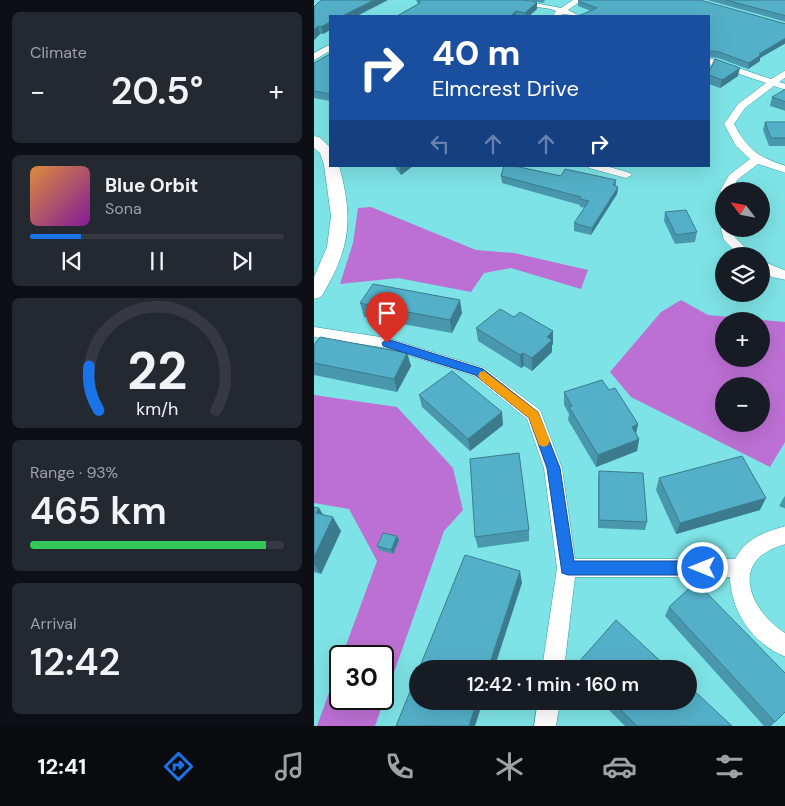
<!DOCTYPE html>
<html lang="en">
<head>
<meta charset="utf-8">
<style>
	:root { --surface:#171b24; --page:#242831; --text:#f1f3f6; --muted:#9ea1a6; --line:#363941; --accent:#1a73e8 }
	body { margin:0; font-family:"DM Sans",sans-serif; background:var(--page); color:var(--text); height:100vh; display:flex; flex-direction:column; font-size:19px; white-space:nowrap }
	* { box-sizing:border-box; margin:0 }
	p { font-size:16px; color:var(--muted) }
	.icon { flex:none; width:28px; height:28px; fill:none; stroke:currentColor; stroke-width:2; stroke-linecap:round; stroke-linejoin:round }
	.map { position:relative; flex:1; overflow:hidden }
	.side { display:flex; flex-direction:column; gap:12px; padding:12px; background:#0d0f14; width:314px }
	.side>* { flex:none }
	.top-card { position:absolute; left:15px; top:15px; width:381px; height:152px; border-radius:0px; box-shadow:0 5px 20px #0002; background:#1a4fa0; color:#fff; overflow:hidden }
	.needle { width:32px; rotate:302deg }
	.fabs { position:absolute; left:401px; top:182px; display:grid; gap:10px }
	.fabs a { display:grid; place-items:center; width:55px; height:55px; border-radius:50%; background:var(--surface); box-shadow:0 5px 20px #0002; font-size:25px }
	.speed { position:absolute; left:15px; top:645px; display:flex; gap:10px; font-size:25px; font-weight:700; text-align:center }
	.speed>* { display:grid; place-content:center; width:65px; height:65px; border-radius:50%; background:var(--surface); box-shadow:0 5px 20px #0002; line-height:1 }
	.speed .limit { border:2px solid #111; border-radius:8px; background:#fff; color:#111 }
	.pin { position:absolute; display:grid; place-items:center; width:42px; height:42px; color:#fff; margin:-51px -21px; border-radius:50% 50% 50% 0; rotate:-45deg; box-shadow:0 0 5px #0007 }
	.pin .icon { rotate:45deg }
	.me { position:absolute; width:55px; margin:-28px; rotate:270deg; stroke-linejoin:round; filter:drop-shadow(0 0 4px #0008) }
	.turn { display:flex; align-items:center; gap:18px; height:105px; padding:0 20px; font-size:22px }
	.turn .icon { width:65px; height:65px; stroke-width:2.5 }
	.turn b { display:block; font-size:35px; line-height:42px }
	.lanes { display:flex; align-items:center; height:48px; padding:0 20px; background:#0003; justify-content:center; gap:25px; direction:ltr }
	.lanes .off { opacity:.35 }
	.big { font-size:38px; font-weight:600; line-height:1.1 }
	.side .card { flex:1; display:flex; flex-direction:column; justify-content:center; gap:8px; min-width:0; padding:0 18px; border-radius:8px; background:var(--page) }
	.side .dial { align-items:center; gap:0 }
	.dial svg { height:130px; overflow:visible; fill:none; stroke:var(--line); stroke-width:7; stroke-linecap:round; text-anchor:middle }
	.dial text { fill:var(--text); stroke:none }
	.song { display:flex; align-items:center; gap:15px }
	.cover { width:60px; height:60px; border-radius:8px; background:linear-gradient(135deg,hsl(30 70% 55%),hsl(290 70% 35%)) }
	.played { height:5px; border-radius:2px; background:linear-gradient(90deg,var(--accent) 20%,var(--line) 20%) }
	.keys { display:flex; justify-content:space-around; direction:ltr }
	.heat { display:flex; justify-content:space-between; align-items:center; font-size:28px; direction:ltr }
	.charge { height:8px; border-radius:4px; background:linear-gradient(90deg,#34c759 93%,var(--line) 0) }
	.trip { position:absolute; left:95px; top:660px; width:288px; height:50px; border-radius:25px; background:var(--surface); box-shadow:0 5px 20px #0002; font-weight:600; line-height:50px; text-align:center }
	.menu { display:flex; height:80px; justify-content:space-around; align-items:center; background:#090b0e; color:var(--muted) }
	.menu .icon { width:35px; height:35px }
	.menu .current { color:var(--accent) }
	.menu b { font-size:22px; color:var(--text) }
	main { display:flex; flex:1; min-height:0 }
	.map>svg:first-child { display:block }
</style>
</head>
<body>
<main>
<section class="side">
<div class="card"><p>Climate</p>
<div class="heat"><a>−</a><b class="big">20.5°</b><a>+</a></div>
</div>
<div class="card">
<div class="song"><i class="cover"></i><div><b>Blue Orbit</b><p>Sona</p></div></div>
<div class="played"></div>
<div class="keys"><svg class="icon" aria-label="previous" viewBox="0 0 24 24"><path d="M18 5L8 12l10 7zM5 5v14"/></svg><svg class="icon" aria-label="pause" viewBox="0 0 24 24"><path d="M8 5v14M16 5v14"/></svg><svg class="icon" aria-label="next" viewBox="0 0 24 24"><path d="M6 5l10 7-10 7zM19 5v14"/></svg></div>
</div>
<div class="card dial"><svg viewBox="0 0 100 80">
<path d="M14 69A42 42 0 1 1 86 69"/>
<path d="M14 69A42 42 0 0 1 8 42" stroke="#1a73e8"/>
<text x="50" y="56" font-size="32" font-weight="700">22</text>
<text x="50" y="72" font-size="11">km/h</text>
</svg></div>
<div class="card"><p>Range · 93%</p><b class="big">465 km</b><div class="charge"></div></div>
<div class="card"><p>Arrival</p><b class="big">12:42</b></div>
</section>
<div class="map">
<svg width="472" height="726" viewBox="0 0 472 726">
	<rect width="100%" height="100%" fill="#7ee3e6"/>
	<g fill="#bd70d4" fill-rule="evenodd">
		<polygon points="57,207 162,250 200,253 274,270 267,289 197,268 170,273 157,292 84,278 26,284 39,243 44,208"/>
		<path d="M367,300L394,315L471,322V442L456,467L317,397L296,372L347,312ZM410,321H448V359H410ZM410,386H448V424H410Z"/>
		<polygon points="0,395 83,407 139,468 149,510 130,531 61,726 3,726 26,662 26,699 69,699 69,656 28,656 63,561 35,509 0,503"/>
	</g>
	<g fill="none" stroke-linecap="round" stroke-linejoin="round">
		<defs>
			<g id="street">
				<polygon points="186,0 205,0 247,8 259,0 268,0 254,10 266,16 249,14 245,16 239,16 242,11 237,9 190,2"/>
				<polygon points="13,46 16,46 16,51 0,60 0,53"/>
				<path d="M395,58L457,79L472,70V77L465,82L472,84V90L460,86L431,108L420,124C434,150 444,157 472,166V173L444,164L423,180L418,191H410V194L406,191L415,175L436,159L422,146L410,124L424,104L452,83L395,64Z"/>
				<polygon points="274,166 292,166 316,173 318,175 312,178 275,168"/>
				<polygon points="409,226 410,229 419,229 420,236 439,256 426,256 410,240 407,229"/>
				<polygon points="448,261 472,271 472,280 458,277 448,270"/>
				<path d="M0,327L73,338L170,368L226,410L248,468L261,559H421C432,538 450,532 472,526V544C414,559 434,609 472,634V657C439,644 417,612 416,577H261L250,669H228L243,568L230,468L213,419L160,376L73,348L0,337Z"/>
				<polygon points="224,701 246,701 242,726 220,726"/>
			</g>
			<path id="secondary" d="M0,136L5,137L16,147V166H25C40,219 36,250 7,297L0,299V277L13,247L17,216L10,165L6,153L0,148Z"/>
		</defs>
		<use href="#street" stroke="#349fa2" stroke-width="1"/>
		<use href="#secondary" stroke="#349fa2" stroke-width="1"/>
		<use href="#street" fill="#fff" fill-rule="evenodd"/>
		<use href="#secondary" fill="#fff" fill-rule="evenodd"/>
	</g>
	<g fill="#4897ad">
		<polygon points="102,0 210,0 223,9 215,16 83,16 104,4"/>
		<polygon points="215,0 231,0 229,3"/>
		<polygon points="393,0 472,0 472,22"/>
		<polygon points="264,1 472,24 472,43 446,58 446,61 434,69 404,58 395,57 395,16 277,11 264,6"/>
		<polygon points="0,7 16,16 16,30 9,34 6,34 0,40"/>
		<polygon points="16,54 16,101 0,98 0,63"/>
		<polygon points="395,72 424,76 406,88 395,84"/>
		<polygon points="472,89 472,111 456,106 458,97"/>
		<polygon points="451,122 472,122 472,146 455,146 449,130"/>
		<polygon points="81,166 99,166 87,175 82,169"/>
		<polygon points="187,176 247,176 302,180 302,186 304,187 303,194 277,235 260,231 260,223 271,208 266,207 266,205 188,183"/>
		<polygon points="351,212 383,232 381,242 361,244 350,221"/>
		<polygon points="46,303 148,313 138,333 50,317"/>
		<polygon points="162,328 239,344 238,345 238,352 218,371 210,366 207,368 164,341"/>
		<polygon points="0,345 93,353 97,366 83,392 0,375"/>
		<polygon points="295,390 324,424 322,434 325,439 323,451 282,467 254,420 255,414 250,405 250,392"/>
		<polygon points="105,395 189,425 156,451 108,407"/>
		<polygon points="285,471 333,522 331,530 284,528 284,480"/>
		<polygon points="345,478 446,510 362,534 342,490"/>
		<polygon points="472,494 472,509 465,506"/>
		<polygon points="0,507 5,508 9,515 27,531 7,574 0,572"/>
		<polygon points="215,530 215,541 164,548 161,537"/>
		<polygon points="83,536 85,540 79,554 65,550 63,546"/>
		<polygon points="355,607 461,722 457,726 450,726 351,616"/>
		<polygon points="264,663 355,669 263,669"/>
		<polygon points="286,701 374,701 418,726 311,726"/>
	</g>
	<g fill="#3b7b8d">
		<polygon points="60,0 74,0 43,16 28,16"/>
		<polygon points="223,2 223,9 215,16 212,16 211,13"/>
		<polygon points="202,11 202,16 197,16"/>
		<polygon points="16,22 16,30 9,34 7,27"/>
		<polygon points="4,26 6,34 0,40 0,30"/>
		<polygon points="472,38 472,43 446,58 446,61 434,69 435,63 445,54"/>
		<polygon points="426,68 424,76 406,88 408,80"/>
		<polygon points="88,166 99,166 87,175 86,168"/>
		<polygon points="304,187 303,194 277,235 278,228"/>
		<polygon points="146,300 148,313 138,333 136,320"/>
		<polygon points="239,331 239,344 238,345 238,352 218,371 218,358 233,337"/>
		<polygon points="93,353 97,366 83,392 80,379"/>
		<polygon points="209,353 210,366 207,368 206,355"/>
		<polygon points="188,412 189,425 156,451 154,439"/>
		<polygon points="324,424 321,437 318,427"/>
		<polygon points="325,439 323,451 282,467 284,455"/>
		<polygon points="452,498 446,510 362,534 366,523"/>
		<polygon points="5,508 13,522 2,513"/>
		<polygon points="19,517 27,531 7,574 0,564 0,557"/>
		<polygon points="83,536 85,540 79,554 77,550"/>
		<polygon points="206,571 208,583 180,669 174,669"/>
		<polygon points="163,701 169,701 161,726 155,726"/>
	</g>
	<g fill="#54b0c9" stroke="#3b7b8d">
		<polygon points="7,0 60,0 28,16 16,16 16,22 7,27 4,26 0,30 0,7"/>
		<polygon points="105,0 210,0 223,2 211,13 202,11 197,16 83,16 106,3"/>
		<polygon points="266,0 386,0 472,24 472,38 445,54 447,55 435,63 405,52 395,51 395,16 264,16 283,8 264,1"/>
		<polygon points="412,0 472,0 472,16"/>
		<polygon points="16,54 16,94 0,91 0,63"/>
		<polygon points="401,59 426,68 408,80 395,75 395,72"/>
		<polygon points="472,89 472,102 458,97"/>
		<polygon points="451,122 472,122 472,138 457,138"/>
		<polygon points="190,166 201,166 247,176 251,169 302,180 299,185 304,187 278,228 260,223 275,201 266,199 267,197 187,176"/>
		<polygon points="372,210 383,232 362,235 351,212"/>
		<polygon points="59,284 146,300 136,320 46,303"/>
		<polygon points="186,309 200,317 206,312 239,331 233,337 238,340 218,358 209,353 206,355 162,328"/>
		<polygon points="6,337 93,353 80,379 0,363 0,345"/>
		<polygon points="138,371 188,412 154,439 105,395"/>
		<polygon points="288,380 295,390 301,388 324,424 318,427 325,439 284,455 255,407 258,406 250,392"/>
		<polygon points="205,453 215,530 161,537 156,459"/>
		<polygon points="428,456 452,498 366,523 345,478"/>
		<polygon points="285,471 329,473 333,522 285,520"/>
		<polygon points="0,507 5,508 2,513 19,517 0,557"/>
		<polygon points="69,533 83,536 77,550 63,546"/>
		<polygon points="151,555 206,571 174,669 105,669"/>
		<polygon points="382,582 472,674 472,711 461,722 355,607"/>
		<polygon points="302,620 355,669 269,669 264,663"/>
		<polygon points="104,672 104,701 163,701 155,726 82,726"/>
		<polygon points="374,685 418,726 323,726 298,701 374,701"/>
	</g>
	<polygon fill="#1a73e8" stroke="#114b97" points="73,339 169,369 224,412 246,468 260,561 389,561 394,563 396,568 394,573 389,575 254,575 248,573 233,468 215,418 161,375 69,346 68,343"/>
	<polygon fill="#f59e0b" points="170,371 224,412 236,441 234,445 230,447 225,445 215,418 166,379 164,376 166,372"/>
</svg>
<div class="fabs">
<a><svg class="needle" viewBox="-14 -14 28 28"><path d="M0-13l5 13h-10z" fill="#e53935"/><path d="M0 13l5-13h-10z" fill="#9ea1a6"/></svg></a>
<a><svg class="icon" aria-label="layers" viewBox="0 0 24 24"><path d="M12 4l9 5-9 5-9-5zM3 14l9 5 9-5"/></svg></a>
<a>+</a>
<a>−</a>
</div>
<div class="speed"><div class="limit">30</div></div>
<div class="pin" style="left:73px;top:343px;background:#d93025"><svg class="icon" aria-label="arrive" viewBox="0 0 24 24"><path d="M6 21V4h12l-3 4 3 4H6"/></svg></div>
<svg class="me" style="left:389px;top:568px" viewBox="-20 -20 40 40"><circle r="17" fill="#1a73e8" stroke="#fff" stroke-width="3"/><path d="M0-11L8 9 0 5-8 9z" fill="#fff"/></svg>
<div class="trip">12:42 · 1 min · 160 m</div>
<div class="top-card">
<div class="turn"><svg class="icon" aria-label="right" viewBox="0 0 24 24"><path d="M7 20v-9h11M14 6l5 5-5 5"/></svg><div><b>40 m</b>Elmcrest Drive</div></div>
<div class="lanes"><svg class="icon off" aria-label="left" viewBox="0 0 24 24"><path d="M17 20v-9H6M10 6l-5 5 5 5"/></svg><svg class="icon off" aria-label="ahead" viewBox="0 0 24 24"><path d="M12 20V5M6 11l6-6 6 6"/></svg><svg class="icon off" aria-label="ahead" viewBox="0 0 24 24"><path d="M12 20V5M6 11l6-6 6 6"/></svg><svg class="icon" aria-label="right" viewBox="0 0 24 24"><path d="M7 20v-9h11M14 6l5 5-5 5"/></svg></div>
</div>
</div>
</main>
<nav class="menu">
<b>12:41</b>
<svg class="icon current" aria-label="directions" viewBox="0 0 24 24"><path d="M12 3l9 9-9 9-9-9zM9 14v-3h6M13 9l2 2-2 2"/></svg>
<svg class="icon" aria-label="music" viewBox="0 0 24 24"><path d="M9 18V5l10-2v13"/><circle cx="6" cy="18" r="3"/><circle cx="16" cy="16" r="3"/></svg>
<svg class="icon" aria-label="phone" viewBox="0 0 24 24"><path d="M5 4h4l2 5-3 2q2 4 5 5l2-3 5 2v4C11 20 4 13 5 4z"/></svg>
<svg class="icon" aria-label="climate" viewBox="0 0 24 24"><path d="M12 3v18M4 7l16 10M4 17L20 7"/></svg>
<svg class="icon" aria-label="car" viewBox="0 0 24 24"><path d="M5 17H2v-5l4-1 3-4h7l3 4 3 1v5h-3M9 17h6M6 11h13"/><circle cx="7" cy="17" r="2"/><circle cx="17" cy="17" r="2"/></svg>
<svg class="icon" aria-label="filters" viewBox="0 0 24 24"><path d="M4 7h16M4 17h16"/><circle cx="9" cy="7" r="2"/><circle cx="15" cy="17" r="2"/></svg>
</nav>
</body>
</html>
